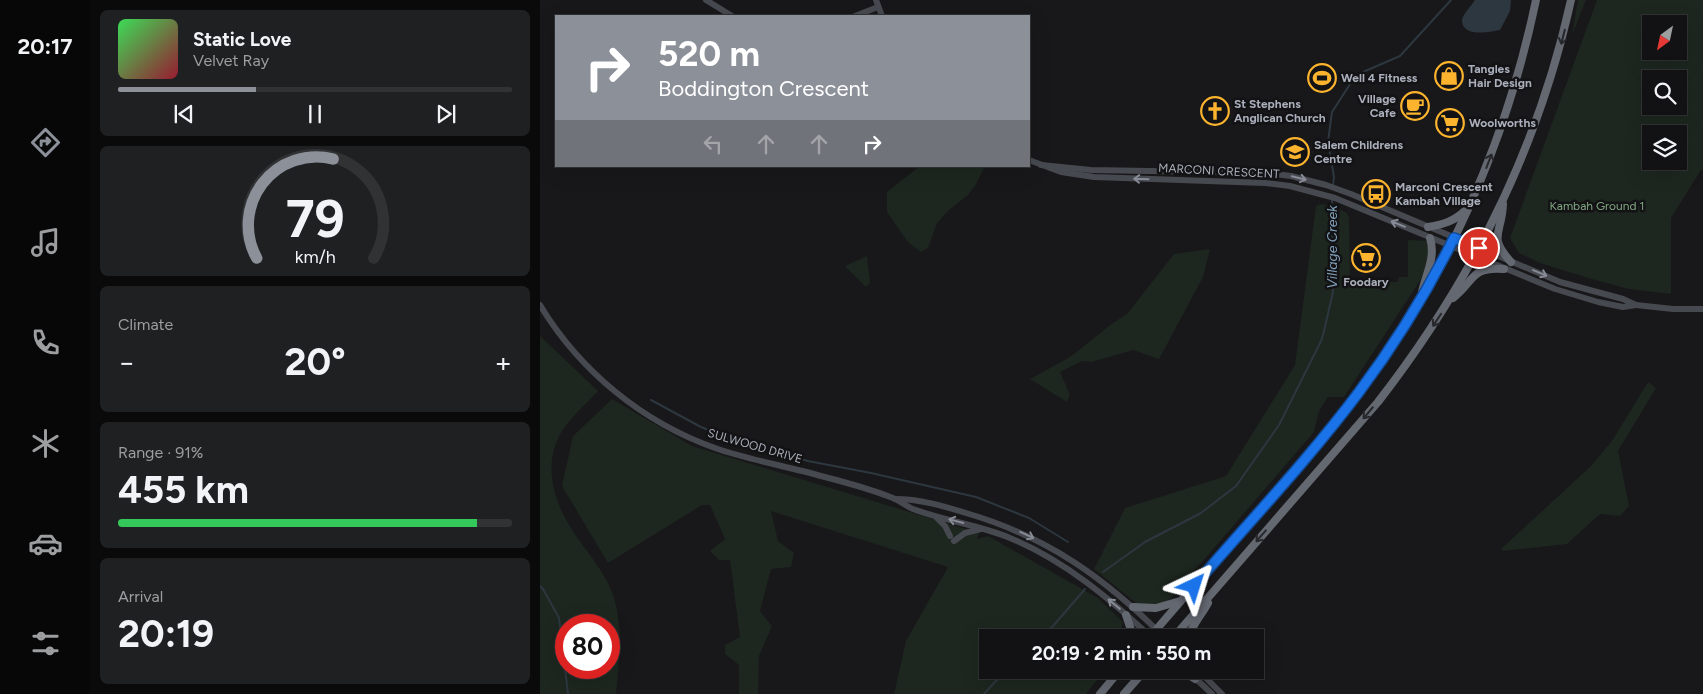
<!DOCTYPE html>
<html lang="en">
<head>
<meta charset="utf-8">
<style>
	:root { --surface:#121214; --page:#1f2022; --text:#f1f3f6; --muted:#9c9ea0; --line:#313234; --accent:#8c9099 }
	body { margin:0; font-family:Figtree,sans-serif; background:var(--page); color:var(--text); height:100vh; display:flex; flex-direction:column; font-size:19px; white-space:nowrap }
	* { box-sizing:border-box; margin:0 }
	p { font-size:16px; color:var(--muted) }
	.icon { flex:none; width:28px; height:28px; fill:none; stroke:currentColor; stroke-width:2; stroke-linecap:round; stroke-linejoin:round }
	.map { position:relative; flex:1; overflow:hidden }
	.panel { display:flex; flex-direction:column; gap:10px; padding:10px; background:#0a0a0b; width:450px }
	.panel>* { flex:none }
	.guide { position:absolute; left:15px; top:15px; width:475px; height:152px; border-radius:0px; box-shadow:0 5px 20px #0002,0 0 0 1px var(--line); background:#8c9099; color:#fff; overflow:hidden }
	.needle { width:32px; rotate:213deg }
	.buttons { position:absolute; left:1102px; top:15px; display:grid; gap:10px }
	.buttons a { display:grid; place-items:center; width:45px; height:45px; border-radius:0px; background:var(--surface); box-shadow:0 5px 20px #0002,0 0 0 1px var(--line); font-size:25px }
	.speed { position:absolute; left:15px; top:614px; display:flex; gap:10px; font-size:25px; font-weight:700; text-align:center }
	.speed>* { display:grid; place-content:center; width:65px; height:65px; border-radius:50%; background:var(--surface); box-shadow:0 5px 20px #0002,0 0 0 1px var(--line); line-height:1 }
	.speed .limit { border:8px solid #d22; background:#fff; color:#111 }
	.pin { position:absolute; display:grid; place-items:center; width:42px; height:42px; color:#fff; margin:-21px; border:2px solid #fff; border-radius:50%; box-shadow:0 1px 5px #0007 }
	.me { position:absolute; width:55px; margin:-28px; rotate:41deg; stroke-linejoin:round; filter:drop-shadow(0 0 4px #0008) }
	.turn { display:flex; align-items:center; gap:18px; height:105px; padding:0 20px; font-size:22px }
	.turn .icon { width:65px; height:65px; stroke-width:2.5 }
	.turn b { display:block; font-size:35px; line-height:42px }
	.lanes { display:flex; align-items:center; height:48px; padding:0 20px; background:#0003; justify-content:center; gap:25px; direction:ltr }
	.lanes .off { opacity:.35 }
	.big { font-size:38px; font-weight:700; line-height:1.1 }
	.panel .tile { flex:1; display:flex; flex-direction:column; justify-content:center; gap:8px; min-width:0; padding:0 18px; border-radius:8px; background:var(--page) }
	.panel .dial { align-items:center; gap:0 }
	.dial svg { height:130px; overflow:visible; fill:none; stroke:var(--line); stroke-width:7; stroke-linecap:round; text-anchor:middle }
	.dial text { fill:var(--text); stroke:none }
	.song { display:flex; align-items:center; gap:15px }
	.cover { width:60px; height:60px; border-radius:8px; background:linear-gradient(135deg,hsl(130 70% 55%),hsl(350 70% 35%)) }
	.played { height:5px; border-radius:2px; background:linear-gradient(90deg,var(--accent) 35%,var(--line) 35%) }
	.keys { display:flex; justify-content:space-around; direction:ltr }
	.heat { display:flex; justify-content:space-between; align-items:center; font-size:28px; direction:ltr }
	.charge { height:8px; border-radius:4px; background:linear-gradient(90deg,#34c759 91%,var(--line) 0) }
	.trip { position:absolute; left:439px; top:629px; width:285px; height:50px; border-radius:0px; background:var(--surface); box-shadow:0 5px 20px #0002,0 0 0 1px var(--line); font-weight:700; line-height:50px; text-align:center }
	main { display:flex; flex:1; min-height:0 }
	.dock { display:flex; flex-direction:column; width:90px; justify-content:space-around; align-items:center; background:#070708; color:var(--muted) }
	.dock .icon { width:35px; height:35px }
	.dock .on { color:var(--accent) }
	.dock b { font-size:22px; color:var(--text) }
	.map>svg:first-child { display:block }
</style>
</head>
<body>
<main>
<nav class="dock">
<b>20:17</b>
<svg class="icon on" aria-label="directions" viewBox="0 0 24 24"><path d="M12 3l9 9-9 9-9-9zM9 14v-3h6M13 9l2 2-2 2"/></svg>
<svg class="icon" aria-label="music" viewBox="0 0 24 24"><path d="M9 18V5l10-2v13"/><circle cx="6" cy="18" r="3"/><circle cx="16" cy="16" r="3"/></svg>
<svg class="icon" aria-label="phone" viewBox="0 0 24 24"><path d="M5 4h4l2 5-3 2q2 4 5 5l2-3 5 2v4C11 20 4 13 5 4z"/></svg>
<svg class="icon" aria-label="climate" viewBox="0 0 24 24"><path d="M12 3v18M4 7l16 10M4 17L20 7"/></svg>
<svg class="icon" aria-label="car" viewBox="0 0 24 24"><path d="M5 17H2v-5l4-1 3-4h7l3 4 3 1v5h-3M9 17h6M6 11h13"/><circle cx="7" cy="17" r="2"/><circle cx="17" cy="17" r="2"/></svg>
<svg class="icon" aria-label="filters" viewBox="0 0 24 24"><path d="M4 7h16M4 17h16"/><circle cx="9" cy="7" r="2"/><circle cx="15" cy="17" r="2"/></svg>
</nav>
<section class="panel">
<div class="tile">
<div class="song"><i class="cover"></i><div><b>Static Love</b><p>Velvet Ray</p></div></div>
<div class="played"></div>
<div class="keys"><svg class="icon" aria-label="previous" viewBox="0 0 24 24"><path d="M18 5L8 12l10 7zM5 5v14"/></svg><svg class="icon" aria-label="pause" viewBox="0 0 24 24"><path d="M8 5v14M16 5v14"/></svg><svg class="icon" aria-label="next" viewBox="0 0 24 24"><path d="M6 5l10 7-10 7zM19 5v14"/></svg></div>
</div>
<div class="tile dial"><svg viewBox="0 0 100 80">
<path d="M14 69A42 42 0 1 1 86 69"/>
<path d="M14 69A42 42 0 0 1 61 8" stroke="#8c9099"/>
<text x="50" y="56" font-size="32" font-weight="700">79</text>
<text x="50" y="72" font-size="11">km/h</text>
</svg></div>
<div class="tile"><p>Climate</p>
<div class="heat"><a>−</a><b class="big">20°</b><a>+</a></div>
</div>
<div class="tile"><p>Range · 91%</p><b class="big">455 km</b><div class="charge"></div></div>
<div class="tile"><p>Arrival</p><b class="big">20:19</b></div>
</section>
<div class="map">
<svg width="1163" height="694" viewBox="0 0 1163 694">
	<rect width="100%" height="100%" fill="#18181a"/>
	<g fill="#1d261f" fill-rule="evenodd">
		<polygon points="1038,0 1046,0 1032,35"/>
		<path d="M1057,0H1163V170H1161L1131,218V294L1089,289L1048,278L1000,263L979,253L970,238ZM1111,24H1139V51H1111ZM1111,79H1139V106H1111ZM1111,134H1139V161H1111Z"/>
		<polygon points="380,166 445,166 435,186 428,195 409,210 397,223 388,248 381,252 368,242 347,212 347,192"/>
		<path d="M781,204L795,207L807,213L809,218L810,281L858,282L859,277H868V240L887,241L890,246L885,273L804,397H788L779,411L774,432L632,597C623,605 608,608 596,603L554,569L585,508L686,476L755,365L776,206Z"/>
		<polygon points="670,249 663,277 619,359 593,350 552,362 542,361 520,372 530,395 527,402 490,379 530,357 573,323 587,314 634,254"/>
		<polygon points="327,256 330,283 326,287 305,266"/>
		<path d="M0,336L58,391C46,404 32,416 22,431C0,467 16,509 39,540C51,557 67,576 73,595C84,628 79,661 76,694H0ZM26,625H69V668H26Z"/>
		<polygon points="1108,382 1116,388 1078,451 1089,506 1080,516 1060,514 1027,544 963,551 961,549 1051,466 1072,441"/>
		<polygon points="72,399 152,446 439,533 437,539 448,536 558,598 583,622 580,637 448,638 448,670 565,670 546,694 354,694 366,641 408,567 231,511 238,541 254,553 251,567 231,569 220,611 232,626 219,656 218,694 199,694 199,665 185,654 185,645 200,637 190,560 179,560 170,551 185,539 170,505 162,505 68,563 22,486 33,436"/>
	</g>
	<path fill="#2d373f" d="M935,0H971L970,11L960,30C950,32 922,38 922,20C923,14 932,5 935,0Z"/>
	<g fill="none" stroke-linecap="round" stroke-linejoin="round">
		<g stroke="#2d373f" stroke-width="2">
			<polyline points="793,185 794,177 788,142 792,112 816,75 860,56 911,0"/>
			<polyline points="111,400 161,427 196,441 268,461 331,473 436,497 489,518 528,542"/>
			<polyline points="563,572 605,542 661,513 696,486 739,425 781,341 783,335 793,292 792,200"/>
			<polyline points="0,586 3,589 19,618 28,694"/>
			<polyline points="500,638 514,625 545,589"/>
			<polyline points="444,694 466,670"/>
		</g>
		<g stroke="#474950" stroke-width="6">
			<polyline points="166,0 192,16"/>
			<polyline points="336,0 342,16"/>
			<polyline points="315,16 338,7"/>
			<polyline points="489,160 521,172 554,177 725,183 750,186 795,198 1015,289 1058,302 1083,307 1096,305"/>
			<polyline points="501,165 551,170 726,173 751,176 786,185 811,194 1020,282 1083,299 1096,305 1133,309 1163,309"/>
			<path d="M0,305C40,371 102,422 175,448C209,460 246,466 281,476C305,482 330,489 353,498C360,501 366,506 373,509C405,521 439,525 470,538C525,561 569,598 612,638"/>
			<path d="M355,499C380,499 403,506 426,513C508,537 565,578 625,638"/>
			<polyline points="396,517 405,526 410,536"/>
			<polyline points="414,541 425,533 441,529"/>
			<polyline points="658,670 682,694"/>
			<polyline points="653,676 672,694"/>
		</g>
		<g stroke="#646871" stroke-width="8">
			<path d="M963,204C962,234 947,236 971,262"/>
			<path d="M888,227C904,224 913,222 926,210"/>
			<path d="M882,292C886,274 896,257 890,238"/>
			<path d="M913,298C935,281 930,266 964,269"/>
			<polyline points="593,607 616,608 640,601"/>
			<polyline points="586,615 591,630 592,638"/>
			<path d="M609,638C653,587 697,536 741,485C776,445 811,405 842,361C917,252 969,130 996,0"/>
			<path d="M633,638L838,402C932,281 998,150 1031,0"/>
			<path d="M648,638C652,625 662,614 668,603"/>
			<polyline points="641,670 655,679"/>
			<polyline points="560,694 580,670"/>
			<polyline points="584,694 605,670"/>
		</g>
	</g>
	<defs><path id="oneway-shaft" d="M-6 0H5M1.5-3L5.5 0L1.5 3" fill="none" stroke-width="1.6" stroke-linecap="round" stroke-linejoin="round" transform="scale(1.25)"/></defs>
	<g stroke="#27282c">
		<use href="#oneway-shaft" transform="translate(1023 37) rotate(104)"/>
		<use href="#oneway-shaft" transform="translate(949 161) rotate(-69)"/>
		<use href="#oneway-shaft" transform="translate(897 320) rotate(124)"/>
		<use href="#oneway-shaft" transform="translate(828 413) rotate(130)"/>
		<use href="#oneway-shaft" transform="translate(721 536) rotate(131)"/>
	</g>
	<g stroke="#878b96">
		<use href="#oneway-shaft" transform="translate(759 178) rotate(14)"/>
		<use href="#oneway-shaft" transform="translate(601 179) rotate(-178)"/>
		<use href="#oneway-shaft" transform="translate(858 224) rotate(-158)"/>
		<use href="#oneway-shaft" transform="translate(1000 273) rotate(23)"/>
		<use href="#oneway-shaft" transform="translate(416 521) rotate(-165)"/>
		<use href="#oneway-shaft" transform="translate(487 535) rotate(25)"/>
		<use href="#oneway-shaft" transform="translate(574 604) rotate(-140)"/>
	</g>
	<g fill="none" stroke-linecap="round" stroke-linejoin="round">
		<defs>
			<path id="route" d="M654,586C709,522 768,460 819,392C855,344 887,292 914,238L939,248"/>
		</defs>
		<use href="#route" stroke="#114b97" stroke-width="12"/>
		<use href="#route" stroke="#1a73e8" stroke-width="9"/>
	</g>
	<defs>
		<symbol id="shop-ring" viewBox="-11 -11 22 22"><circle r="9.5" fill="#131315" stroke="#fcb42e" stroke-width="1.5"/><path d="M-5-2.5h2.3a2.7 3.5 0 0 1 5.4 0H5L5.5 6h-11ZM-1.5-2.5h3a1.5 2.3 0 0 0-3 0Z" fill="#fcb42e"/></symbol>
		<symbol id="stadium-ring" viewBox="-11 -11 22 22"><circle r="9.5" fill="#131315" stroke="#fcb42e" stroke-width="1.5"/><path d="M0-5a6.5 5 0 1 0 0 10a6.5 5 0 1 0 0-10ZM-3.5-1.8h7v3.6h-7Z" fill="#fcb42e"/></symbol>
		<symbol id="cafe-ring" viewBox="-11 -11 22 22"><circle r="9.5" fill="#131315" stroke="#fcb42e" stroke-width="1.5"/><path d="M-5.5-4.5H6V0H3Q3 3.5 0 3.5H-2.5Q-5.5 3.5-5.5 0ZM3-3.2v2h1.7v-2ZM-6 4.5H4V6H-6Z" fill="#fcb42e"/></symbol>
		<symbol id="church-ring" viewBox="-11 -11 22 22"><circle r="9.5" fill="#131315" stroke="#fcb42e" stroke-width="1.5"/><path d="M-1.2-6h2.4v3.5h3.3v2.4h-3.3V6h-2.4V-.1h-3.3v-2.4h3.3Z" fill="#fcb42e"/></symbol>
		<symbol id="supermarket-ring" viewBox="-11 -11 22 22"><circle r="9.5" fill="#131315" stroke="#fcb42e" stroke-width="1.5"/><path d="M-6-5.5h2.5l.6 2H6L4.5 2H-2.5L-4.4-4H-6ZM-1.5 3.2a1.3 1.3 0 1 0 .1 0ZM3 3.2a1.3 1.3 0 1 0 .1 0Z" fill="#fcb42e"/></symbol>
		<symbol id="school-ring" viewBox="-11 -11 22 22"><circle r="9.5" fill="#131315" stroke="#fcb42e" stroke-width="1.5"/><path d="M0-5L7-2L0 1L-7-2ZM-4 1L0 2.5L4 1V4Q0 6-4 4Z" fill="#fcb42e"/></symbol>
		<symbol id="bus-ring" viewBox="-11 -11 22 22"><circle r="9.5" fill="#131315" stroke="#fcb42e" stroke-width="1.5"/><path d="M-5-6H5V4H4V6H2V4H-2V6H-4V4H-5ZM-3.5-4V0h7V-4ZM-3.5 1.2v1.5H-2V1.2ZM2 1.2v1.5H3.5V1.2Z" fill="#fcb42e"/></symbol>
	</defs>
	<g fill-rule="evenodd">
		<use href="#shop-ring" x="893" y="60" width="32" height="32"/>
		<use href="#stadium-ring" x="766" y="62" width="32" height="32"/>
		<use href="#cafe-ring" x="859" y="90" width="32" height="32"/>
		<use href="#church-ring" x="659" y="95" width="32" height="32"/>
		<use href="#supermarket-ring" x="894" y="107" width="32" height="32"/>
		<use href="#school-ring" x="739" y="136" width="32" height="32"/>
		<use href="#bus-ring" x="820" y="178" width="32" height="32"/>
		<use href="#supermarket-ring" x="810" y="242" width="32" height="32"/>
	</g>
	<g text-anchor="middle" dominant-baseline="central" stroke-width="5" stroke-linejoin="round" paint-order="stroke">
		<g font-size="12" font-weight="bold" fill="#aaafbb" stroke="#131315" text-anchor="start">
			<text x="928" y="69">Tangles<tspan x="928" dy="14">Hair Design</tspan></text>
			<text x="801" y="78">Well 4 Fitness</text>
			<text x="856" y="99" text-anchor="end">Village<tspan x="856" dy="14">Cafe</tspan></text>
			<text x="694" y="104">St Stephens<tspan x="694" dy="14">Anglican Church</tspan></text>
			<text x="929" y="123">Woolworths</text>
			<text x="774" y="145">Salem Childrens<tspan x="774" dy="14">Centre</tspan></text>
			<text x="855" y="187">Marconi Crescent<tspan x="855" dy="14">Kambah Village</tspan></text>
			<text x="826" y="282" text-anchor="middle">Foodary</text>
		</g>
		<g font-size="12" fill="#aaafbb" stroke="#131315">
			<text transform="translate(679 171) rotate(3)">MARCONI CRESCENT</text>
			<text transform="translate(215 446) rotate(16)">SULWOOD DRIVE</text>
		</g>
		<g font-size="12" fill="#80a781" stroke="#131315">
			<text x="1057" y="206">Kambah Ground 1</text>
		</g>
		<g font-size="14" font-style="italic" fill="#7f9eb7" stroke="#131315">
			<text transform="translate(792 247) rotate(-90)">Village Creek</text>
		</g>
	</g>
</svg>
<div class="buttons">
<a><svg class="needle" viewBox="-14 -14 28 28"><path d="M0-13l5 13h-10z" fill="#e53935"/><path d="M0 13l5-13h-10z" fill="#9c9ea0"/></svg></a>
<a><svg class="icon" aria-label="search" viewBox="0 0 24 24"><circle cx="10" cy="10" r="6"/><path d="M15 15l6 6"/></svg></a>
<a><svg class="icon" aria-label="layers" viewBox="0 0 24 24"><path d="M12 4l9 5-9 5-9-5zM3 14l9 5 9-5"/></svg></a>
</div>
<div class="speed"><div class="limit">80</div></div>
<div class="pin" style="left:939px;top:248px;background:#d93025"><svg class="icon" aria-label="arrive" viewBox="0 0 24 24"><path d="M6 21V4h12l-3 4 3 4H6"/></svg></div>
<svg class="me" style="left:654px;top:586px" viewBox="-20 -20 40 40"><path d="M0-17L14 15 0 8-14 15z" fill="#1a73e8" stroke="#fff" stroke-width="4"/></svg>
<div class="trip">20:19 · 2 min · 550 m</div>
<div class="guide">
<div class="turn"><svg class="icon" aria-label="right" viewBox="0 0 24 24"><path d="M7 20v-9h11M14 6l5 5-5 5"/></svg><div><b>520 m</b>Boddington Crescent</div></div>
<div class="lanes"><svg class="icon off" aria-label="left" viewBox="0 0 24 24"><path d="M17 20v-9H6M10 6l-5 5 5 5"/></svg><svg class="icon off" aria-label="ahead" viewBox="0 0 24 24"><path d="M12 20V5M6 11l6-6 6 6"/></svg><svg class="icon off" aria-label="ahead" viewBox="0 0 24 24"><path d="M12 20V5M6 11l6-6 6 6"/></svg><svg class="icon" aria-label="right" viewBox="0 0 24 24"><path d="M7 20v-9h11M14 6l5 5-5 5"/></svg></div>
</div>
</div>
</main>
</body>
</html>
